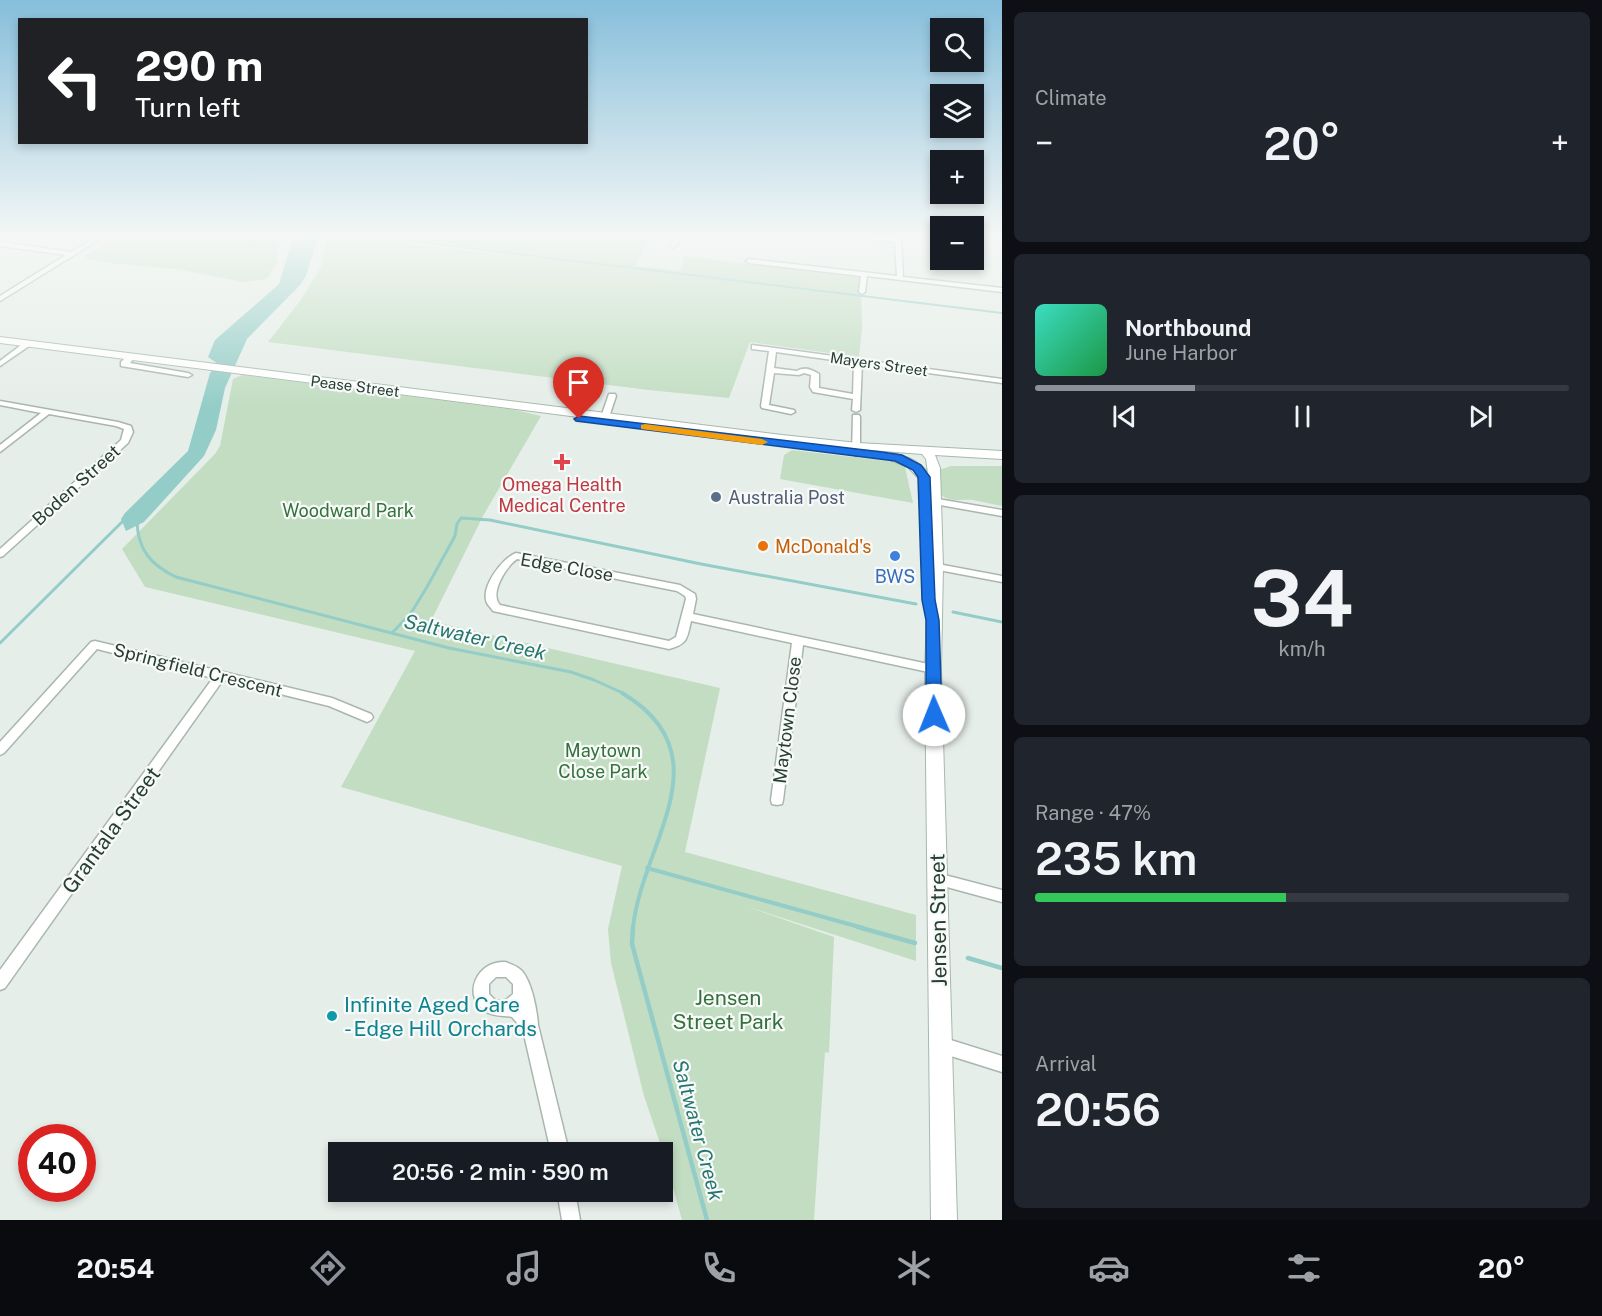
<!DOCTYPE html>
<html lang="en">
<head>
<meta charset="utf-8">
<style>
	:root { --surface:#171b24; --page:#20242c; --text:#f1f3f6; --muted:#9ea1a6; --line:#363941; --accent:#8c9099 }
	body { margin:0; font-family:"Public Sans",sans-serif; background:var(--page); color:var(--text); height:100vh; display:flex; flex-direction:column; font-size:22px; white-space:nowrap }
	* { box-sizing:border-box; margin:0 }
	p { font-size:20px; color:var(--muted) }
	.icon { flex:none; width:33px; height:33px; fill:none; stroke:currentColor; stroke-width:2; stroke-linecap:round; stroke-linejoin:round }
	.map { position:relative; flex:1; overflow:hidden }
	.sheet { display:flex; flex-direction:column; gap:12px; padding:12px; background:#0d0f14; width:600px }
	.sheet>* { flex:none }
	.guide { position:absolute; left:18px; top:18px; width:570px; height:126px; border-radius:0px; box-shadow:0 3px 9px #0003; background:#202124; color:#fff; overflow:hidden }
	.buttons { position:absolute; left:930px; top:18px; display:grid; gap:12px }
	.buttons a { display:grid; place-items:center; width:54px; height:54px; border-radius:0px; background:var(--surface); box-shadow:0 3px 9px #0003; font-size:30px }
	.speed { position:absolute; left:18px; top:1124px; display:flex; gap:12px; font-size:30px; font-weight:700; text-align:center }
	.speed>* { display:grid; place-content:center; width:78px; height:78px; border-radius:50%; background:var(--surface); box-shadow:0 3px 9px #0003; line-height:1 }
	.speed .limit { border:9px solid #d22; background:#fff; color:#111 }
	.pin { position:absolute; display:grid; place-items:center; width:51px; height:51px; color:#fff; margin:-62px -26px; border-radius:50% 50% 50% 0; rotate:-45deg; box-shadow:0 0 6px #0007 }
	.pin .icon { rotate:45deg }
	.me { position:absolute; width:66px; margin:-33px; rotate:359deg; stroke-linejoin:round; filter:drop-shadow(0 0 4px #0008) }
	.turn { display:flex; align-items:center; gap:21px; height:126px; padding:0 18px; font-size:27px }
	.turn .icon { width:78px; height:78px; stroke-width:2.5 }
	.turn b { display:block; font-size:42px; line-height:51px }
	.big { font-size:45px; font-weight:600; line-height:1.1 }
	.sheet .card { flex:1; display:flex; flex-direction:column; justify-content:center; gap:9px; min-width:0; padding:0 21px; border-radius:9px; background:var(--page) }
	.sheet .dial { align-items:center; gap:0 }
	.dial b { font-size:78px; line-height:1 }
	.song { display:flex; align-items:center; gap:18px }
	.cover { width:72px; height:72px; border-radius:9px; background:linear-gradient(135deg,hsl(170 70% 55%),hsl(140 70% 35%)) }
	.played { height:6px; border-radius:3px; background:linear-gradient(90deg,var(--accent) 30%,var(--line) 30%) }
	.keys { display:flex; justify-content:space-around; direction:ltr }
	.heat { display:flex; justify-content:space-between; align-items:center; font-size:33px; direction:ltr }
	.charge { height:9px; border-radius:4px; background:linear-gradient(90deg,#34c759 47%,var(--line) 0) }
	.trip { position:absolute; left:328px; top:1142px; width:345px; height:60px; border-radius:0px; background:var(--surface); box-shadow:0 3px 9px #0003; font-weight:600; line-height:60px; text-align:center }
	.menu { display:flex; height:96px; justify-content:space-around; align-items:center; background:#090b0e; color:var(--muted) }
	.menu .icon { width:42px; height:42px }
	.menu .current { color:var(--accent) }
	.menu b { font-size:27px; color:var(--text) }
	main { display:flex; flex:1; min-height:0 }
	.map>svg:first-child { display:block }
</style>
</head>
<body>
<main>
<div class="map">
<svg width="1002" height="1220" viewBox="0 0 1002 1220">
	<rect width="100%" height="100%" fill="#e6eee9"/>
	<g fill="#c2ddc2">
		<polygon points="117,237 276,237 278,261 267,279 244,282 176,269 118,264 83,258"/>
		<polygon points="328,237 360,237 440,248 616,265 395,237 651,237 635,266 680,271 685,256 861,278 862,329 859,357 750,342 729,398 648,390 268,342 300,301 320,269"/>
		<polygon points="242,375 515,410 541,416 483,516 431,621 720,688 685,852 916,915 916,961 745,906 834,937 829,1053 825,1052 814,1220 682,1220 663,1152 644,1096 611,963 608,929 622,866 341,787 415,651 145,587 122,549 215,454 220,446 233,379"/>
		<polygon points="792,450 904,463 913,503 780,479 784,455"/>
		<path d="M951,466H1002V506C992,504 982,502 973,500C960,499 950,503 940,494L939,470Z"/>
	</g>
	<polygon fill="#94cdc7" points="293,237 318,237 306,276 301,284 247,339 225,388 216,430 204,456 144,522 126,531 121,519 125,513 188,451 210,373 218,364 208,357 215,340 279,284"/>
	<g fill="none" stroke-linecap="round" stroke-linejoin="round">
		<polyline stroke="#94cdc7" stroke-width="2" points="379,237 1002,313"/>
		<g stroke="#94cdc7" stroke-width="3">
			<path d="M137,522C138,550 151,565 176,577L449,648L571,672L594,680L625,694"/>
			<polyline points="953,612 1002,622"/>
			<polyline points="393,632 411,613 427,587 455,536 457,524 461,518 490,520 701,564 916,604"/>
			<polyline points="0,643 124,520"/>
		</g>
		<g stroke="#94cdc7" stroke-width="4">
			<path d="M622,693C727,755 641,844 633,928"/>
			<polyline points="647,868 863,928"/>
		</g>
		<g stroke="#94cdc7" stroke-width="4.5">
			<polyline points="633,927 632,944 707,1220"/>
			<polyline points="858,927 915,943"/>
			<polyline points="968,958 1002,968"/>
		</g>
		<defs>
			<g id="street">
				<polygon points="96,237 103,237 0,301 0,296 66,255 0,246 0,242 71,252"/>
				<polygon points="674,237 680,237 676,246 673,248 670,246"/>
				<polygon points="864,237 901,237 903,277 1002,288 1002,292 867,276 865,292 862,294 859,292 861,276 749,263 746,261 749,259 897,276 895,242 867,239"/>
				<polygon points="25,342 32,344 0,366 0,361"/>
				<path d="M752,345L1002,379V383L862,364L860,410L856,412L852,410L853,399L813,392L810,387L811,375L804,373L799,375L774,373L769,405L794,410L795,412L791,414L762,408L761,406L769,351L752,349ZM776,352L854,363L853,394L819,388V374C813,370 804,366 797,371L774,368Z"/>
				<polygon points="128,355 135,357 130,363 188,373 192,375 188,377 121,366 121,362"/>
				<polygon points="609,394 615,394 616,396 609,417 605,419 601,417"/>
				<polygon points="0,401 118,422 131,426 133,432 128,443 3,556 0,557 0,549 121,440 124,429 116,426 49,414 0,452 0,445 41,413 0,405"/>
				<polygon points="853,415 859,415 860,417 860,453 856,456 852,453"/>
				<polygon points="926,497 1002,510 1002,516 923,502 921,500 923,498"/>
				<path d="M516,553L680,585L695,594L696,599L693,614L933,665L937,666L939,669L937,672L933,673L803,645L783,800L782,804L777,805L772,804L771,800L792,643L691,621C687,638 688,644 669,649L493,611C492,609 488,605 487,603C480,588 502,558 516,553ZM517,559L677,591L685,596L686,599L676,637L669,641L500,605C489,593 506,567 517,559Z"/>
				<polygon points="927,562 1002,576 1002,582 923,567 922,565"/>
				<polygon points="95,641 332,698 371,714 373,717 371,720 367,722 329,706 223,680 5,988 0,990 0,970 213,678 97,649 4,753 0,755 0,742 91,642"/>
				<polygon points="937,873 1002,890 1002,902 932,883 930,879 932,875"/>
				<path d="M505,962C511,964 517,966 522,971C532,983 537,1010 538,1025L569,1152H551L523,1030L512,1017C503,1015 494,1017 485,1011C461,995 478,960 505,962ZM496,977H506L513,984V994L506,1000L496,1001L489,994V984Z"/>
				<polygon points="941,1037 1002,1056 1002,1072 935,1051 933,1045 935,1039"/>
				<polygon points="557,1191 575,1191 580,1220 562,1220"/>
			</g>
			<path id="secondary" d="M0,337L782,435L858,443L1002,451V459L935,455L940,468L943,567L941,669L957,1220H931L925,669L929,567L928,480H920L908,467L880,456L886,452C903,455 918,459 928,473L926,459L922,454L782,443L0,343Z"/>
		</defs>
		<use href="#street" stroke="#a9b6ae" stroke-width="3"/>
		<use href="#secondary" stroke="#a6b9ad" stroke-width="2"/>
		<use href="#street" fill="#fff" fill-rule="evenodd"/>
		<use href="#secondary" fill="#fff" fill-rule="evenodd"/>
	</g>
	<linearGradient id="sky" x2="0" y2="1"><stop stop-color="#86bedb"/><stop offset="0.58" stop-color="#f4f7f5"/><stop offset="1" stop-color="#f4f7f5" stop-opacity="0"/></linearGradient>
	<rect width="1002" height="407" fill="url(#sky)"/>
	<polygon fill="#1a73e8" stroke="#114b97" stroke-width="1.5" points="579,416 882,452 902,455 921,465 930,477 935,600 939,620 942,715 939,720 929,720 926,715 926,620 922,600 918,477 913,470 895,461 576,421 574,419"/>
	<polygon fill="#f59e0b" points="645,424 762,439 768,442 762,445 641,429 641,425"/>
	<path fill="#e0444e" stroke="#f7faf8" stroke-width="2" d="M559 453h6v6h6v6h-6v6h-6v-6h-6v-6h6z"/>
	<circle fill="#5c6f8a" stroke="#f7faf8" stroke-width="2" cx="716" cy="497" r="6"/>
	<circle fill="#e8710a" stroke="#f7faf8" stroke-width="2" cx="763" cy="546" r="6"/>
	<circle fill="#3f7fe0" stroke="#f7faf8" stroke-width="2" cx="895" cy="556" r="6"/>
	<circle fill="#0f9aa8" stroke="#f7faf8" stroke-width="2" cx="332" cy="1016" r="6"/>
	<g text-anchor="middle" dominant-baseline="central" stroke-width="4.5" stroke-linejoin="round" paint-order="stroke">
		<g font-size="15" fill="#273f32" stroke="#f7faf8">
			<text transform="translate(879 364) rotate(8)">Mayers Street</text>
			<text transform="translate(355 386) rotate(7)">Pease Street</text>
		</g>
		<g font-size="18" fill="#be3a42" stroke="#f7faf8">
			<text x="562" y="484">Omega Health<tspan x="562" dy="21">Medical Centre</tspan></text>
		</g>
		<g font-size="18" fill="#273f32" stroke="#f7faf8">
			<text transform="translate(76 485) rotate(-42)">Boden Street</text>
			<text transform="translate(567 567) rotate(10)">Edge Close</text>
			<text transform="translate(198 670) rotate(14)">Springfield Crescent</text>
			<text transform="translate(787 720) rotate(-83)">Maytown Close</text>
		</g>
		<g font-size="18" fill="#4e5e75" stroke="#f7faf8" text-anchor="start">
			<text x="728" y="497">Australia Post</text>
		</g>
		<g font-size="18" fill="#34723c" stroke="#f7faf8">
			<text x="348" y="510">Woodward Park</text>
			<text x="603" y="750">Maytown<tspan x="603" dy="21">Close Park</tspan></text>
		</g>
		<g font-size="18" fill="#c56008" stroke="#f7faf8" text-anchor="start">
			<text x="775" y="546">McDonald's</text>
		</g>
		<g font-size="18" fill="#366cbe" stroke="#f7faf8">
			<text x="895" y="576">BWS</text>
		</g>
		<g font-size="20" font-style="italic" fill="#25766e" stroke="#f7faf8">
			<text transform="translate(475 637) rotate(13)">Saltwater Creek</text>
			<text transform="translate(698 1130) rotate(75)">Saltwater Creek</text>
		</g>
		<g font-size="21" fill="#273f32" stroke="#f7faf8">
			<text transform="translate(111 830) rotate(-54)">Grantala Street</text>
			<text transform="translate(938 920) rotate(-91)">Jensen Street</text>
		</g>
		<g font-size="21" fill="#34723c" stroke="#f7faf8">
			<text x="728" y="997">Jensen<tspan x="728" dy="24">Street Park</tspan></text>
		</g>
		<g font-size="21" fill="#0d838f" stroke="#f7faf8" text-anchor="start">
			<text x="344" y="1004">Infinite Aged Care<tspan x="344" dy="24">- Edge Hill Orchards</tspan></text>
		</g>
	</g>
</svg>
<div class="buttons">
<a><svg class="icon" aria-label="search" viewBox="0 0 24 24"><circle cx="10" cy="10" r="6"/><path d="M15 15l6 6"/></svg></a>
<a><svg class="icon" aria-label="layers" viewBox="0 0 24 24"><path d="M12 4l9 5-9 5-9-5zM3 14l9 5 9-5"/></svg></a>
<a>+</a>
<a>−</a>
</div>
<div class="speed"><div class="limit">40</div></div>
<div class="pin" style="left:579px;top:419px;background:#d93025"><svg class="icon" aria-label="arrive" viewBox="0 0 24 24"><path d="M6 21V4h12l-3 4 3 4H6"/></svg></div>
<svg class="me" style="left:934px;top:715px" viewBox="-20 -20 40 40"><circle r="19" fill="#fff"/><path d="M0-13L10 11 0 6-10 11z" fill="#1a73e8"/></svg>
<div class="trip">20:56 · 2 min · 590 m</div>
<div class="guide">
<div class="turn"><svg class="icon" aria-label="left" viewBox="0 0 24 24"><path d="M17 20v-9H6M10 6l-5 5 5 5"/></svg><div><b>290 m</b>Turn left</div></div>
</div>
</div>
<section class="sheet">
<div class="card"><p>Climate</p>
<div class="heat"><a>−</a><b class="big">20°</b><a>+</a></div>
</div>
<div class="card">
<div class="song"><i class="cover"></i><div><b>Northbound</b><p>June Harbor</p></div></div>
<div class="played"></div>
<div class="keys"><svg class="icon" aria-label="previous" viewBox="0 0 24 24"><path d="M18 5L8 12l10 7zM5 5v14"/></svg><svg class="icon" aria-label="pause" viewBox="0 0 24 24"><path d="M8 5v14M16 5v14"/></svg><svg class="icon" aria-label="next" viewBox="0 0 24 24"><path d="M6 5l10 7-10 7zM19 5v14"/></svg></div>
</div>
<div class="card dial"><b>34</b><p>km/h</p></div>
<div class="card"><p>Range · 47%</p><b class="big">235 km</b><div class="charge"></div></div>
<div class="card"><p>Arrival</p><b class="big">20:56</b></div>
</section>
</main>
<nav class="menu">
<b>20:54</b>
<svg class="icon current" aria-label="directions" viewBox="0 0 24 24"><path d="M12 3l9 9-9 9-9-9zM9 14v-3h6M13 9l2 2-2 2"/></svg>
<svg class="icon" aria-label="music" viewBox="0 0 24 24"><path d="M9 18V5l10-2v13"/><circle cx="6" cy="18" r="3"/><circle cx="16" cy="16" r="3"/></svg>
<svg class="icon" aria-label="phone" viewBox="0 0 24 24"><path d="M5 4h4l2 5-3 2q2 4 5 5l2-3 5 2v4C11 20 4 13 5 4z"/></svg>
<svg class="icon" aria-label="climate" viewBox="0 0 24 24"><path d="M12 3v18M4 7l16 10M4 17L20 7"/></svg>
<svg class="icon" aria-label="car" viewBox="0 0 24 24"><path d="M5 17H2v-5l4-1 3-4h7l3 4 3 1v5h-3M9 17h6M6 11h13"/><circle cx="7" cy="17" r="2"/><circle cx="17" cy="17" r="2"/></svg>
<svg class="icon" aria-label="filters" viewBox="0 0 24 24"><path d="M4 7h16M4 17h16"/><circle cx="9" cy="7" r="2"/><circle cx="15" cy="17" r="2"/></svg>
<b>20°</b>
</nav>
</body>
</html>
